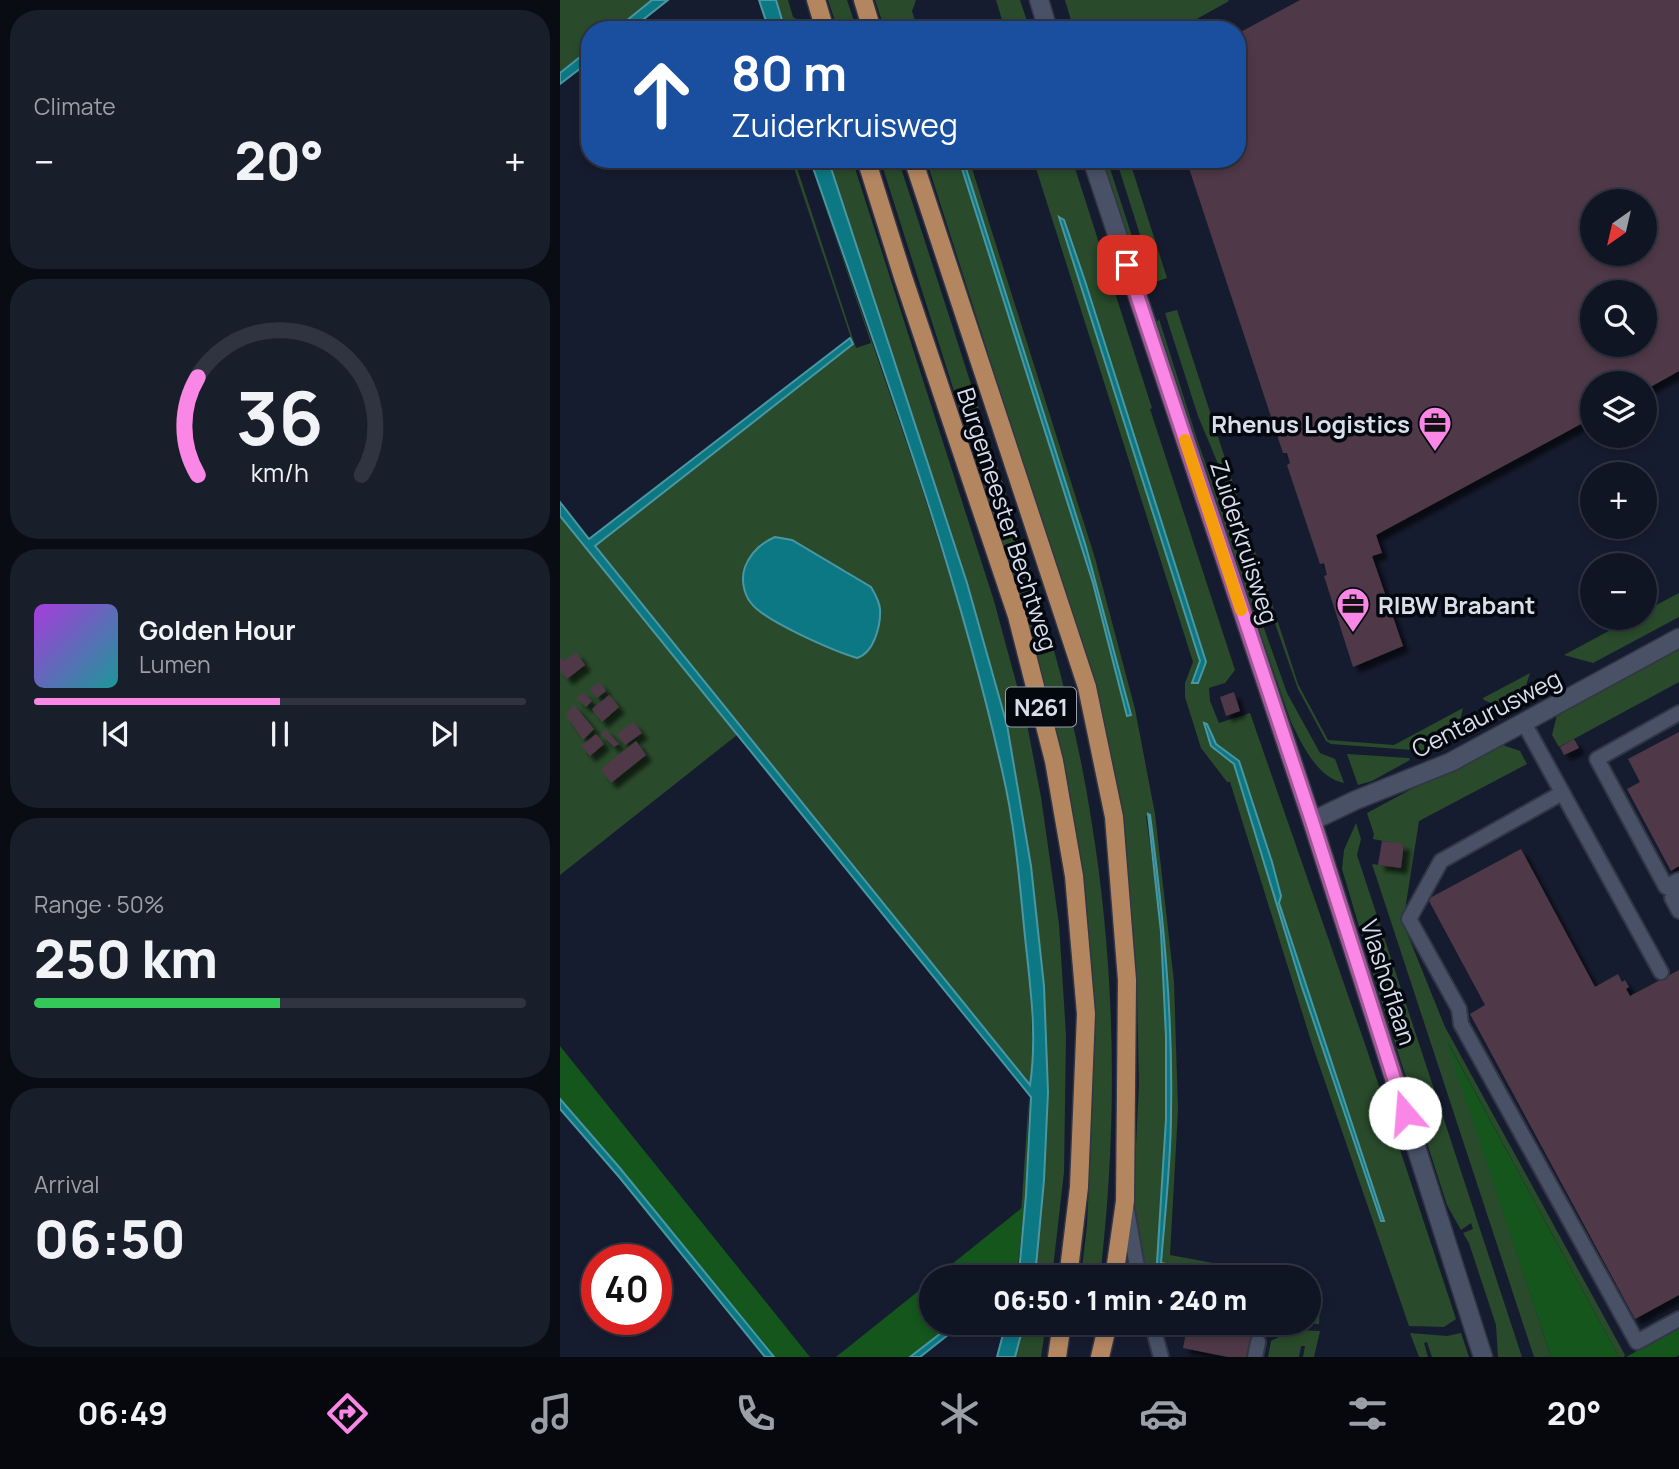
<!DOCTYPE html>
<html lang="en">
<head>
<meta charset="utf-8">
<style>
	:root { --surface:#101523; --page:#191e2b; --text:#f1f3f6; --muted:#9c9fa6; --line:#303441; --accent:#fa87e6 }
	body { margin:0; font-family:Manrope,sans-serif; background:var(--page); color:var(--text); height:100vh; display:flex; flex-direction:column; font-size:26px; white-space:nowrap }
	* { box-sizing:border-box; margin:0 }
	p { font-size:23px; color:var(--muted) }
	.icon { flex:none; width:38px; height:38px; fill:none; stroke:currentColor; stroke-width:2; stroke-linecap:round; stroke-linejoin:round }
	.map { position:relative; flex:1; overflow:hidden }
	.sheet { display:flex; flex-direction:column; gap:10px; padding:10px; background:#090c13; width:560px }
	.sheet>* { flex:none }
	.top-card { position:absolute; left:21px; top:21px; width:665px; height:147px; border-radius:28px; box-shadow:0 4px 10px #0003,0 0 0 2px var(--line); background:#1a4fa0; color:#fff; overflow:hidden }
	.needle { width:46px; rotate:214deg }
	.fabs { position:absolute; left:1020px; top:189px; display:grid; gap:14px }
	.fabs a { display:grid; place-items:center; width:77px; height:77px; border-radius:50%; background:var(--surface); box-shadow:0 4px 10px #0003,0 0 0 2px var(--line); font-size:35px }
	.speed { position:absolute; left:21px; top:1244px; display:flex; gap:14px; font-size:35px; font-weight:700; text-align:center }
	.speed>* { display:grid; place-content:center; width:91px; height:91px; border-radius:50%; background:var(--surface); box-shadow:0 4px 10px #0003,0 0 0 2px var(--line); line-height:1 }
	.speed .limit { border:10px solid #d22; background:#fff; color:#111 }
	.pin { position:absolute; display:grid; place-items:center; width:60px; height:60px; color:#fff; margin:-30px; border-radius:14px; box-shadow:0 4px 10px #0006 }
	.me { position:absolute; width:77px; margin:-38px; rotate:342deg; stroke-linejoin:round; filter:drop-shadow(0 0 5px #0008) }
	.turn { display:flex; align-items:center; gap:24px; height:147px; padding:0 35px; font-size:32px }
	.turn .icon { width:91px; height:91px; stroke-width:2.5 }
	.turn b { display:block; font-size:49px; line-height:60px }
	.big { font-size:52px; font-weight:800; line-height:1.1 }
	.sheet .card { flex:1; display:flex; flex-direction:column; justify-content:center; gap:10px; min-width:0; padding:0 24px; border-radius:28px; background:var(--page) }
	.sheet .dial { align-items:center; gap:0 }
	.dial svg { height:182px; overflow:visible; fill:none; stroke:var(--line); stroke-width:7; stroke-linecap:round; text-anchor:middle }
	.dial text { fill:var(--text); stroke:none }
	.song { display:flex; align-items:center; gap:21px }
	.cover { width:84px; height:84px; border-radius:10px; background:linear-gradient(135deg,hsl(280 70% 55%),hsl(180 70% 35%)) }
	.played { height:7px; border-radius:4px; background:linear-gradient(90deg,var(--accent) 50%,var(--line) 50%) }
	.keys { display:flex; justify-content:space-around; direction:ltr }
	.heat { display:flex; justify-content:space-between; align-items:center; font-size:38px; direction:ltr }
	.charge { height:10px; border-radius:5px; background:linear-gradient(90deg,#34c759 50%,var(--line) 0) }
	.trip { position:absolute; left:359px; top:1265px; width:402px; height:70px; border-radius:35px; background:var(--surface); box-shadow:0 4px 10px #0003,0 0 0 2px var(--line); font-weight:800; line-height:70px; text-align:center }
	.dock { display:flex; height:112px; justify-content:space-around; align-items:center; background:#06080e; color:var(--muted) }
	.dock .icon { width:49px; height:49px }
	.dock .active { color:var(--accent) }
	.dock b { font-size:32px; color:var(--text) }
	main { display:flex; flex:1; min-height:0 }
	.map>svg:first-child { display:block }
</style>
</head>
<body>
<main>
<section class="sheet">
<div class="card"><p>Climate</p>
<div class="heat"><a>−</a><b class="big">20°</b><a>+</a></div>
</div>
<div class="card dial"><svg viewBox="0 0 100 80">
<path d="M14 69A42 42 0 1 1 86 69"/>
<path d="M14 69A42 42 0 0 1 14 26" stroke="#fa87e6"/>
<text x="50" y="56" font-size="32" font-weight="700">36</text>
<text x="50" y="72" font-size="11">km/h</text>
</svg></div>
<div class="card">
<div class="song"><i class="cover"></i><div><b>Golden Hour</b><p>Lumen</p></div></div>
<div class="played"></div>
<div class="keys"><svg class="icon" aria-label="previous" viewBox="0 0 24 24"><path d="M18 5L8 12l10 7zM5 5v14"/></svg><svg class="icon" aria-label="pause" viewBox="0 0 24 24"><path d="M8 5v14M16 5v14"/></svg><svg class="icon" aria-label="next" viewBox="0 0 24 24"><path d="M6 5l10 7-10 7zM19 5v14"/></svg></div>
</div>
<div class="card"><p>Range · 50%</p><b class="big">250 km</b><div class="charge"></div></div>
<div class="card"><p>Arrival</p><b class="big">06:50</b></div>
</section>
<div class="map">
<svg width="1119" height="1357" viewBox="0 0 1119 1357">
	<defs>
		<filter id="shadow"><feDropShadow dx="6" dy="6" stdDeviation="2" flood-color="#0009"/></filter>
	</defs>
	<rect width="100%" height="100%" fill="#161c2f"/>
	<g fill="#294b2b" fill-rule="evenodd">
		<polygon points="0,0 92,0 55,30 30,30 30,49 0,73"/>
		<polygon points="216,0 228,0 233,17 248,25 250,30 225,30"/>
		<polygon points="268,0 287,0 297,30 278,30"/>
		<polygon points="315,0 356,0 352,11 358,30 325,30"/>
		<polygon points="436,0 460,0 470,30 445,30"/>
		<polygon points="505,0 668,0 669,1 617,30 514,30"/>
		<path d="M231,159H234L296,348L311,343L249,159L356,470L405,624L443,771L458,867L470,986L473,1060L470,1086L35,546L293,344ZM232,540L275,567L287,571L319,620L313,644L260,643L201,613L190,603L184,589Z"/>
		<polygon points="268,159 292,159 434,601 466,719 481,797 499,924 506,1035 504,1172 492,1277 475,1277 484,1180 471,866 447,725 407,583"/>
		<path d="M320,159H338C373,265 407,372 441,478C477,589 513,701 531,818C556,970 558,1124 540,1277H521L527,1225L531,1142L532,1031L505,781L491,712L468,623Z"/>
		<path d="M366,159H399L533,583L567,715L566,693L526,547L403,159H409L535,558L575,709L595,814L614,982L618,1110L610,1255L729,1277H673L601,1263C605,1213 611,1163 611,1114C613,1013 603,914 590,815L586,816C591,853 597,891 601,928C610,1039 607,1150 597,1260L599,1267L653,1277L586,1276L573,1207L579,1084L577,990L570,904L557,814L513,619Z"/>
		<path d="M473,159H479L481,165L486,163V159H512L592,408L590,409L675,670L665,683L649,688L650,701L659,723L690,713L807,1050L896,1319L884,1327L849,1326L752,1044L670,782H667L641,748L625,697V683L633,662ZM500,217L504,220L524,278L646,662L633,683L640,661ZM647,724L656,744L679,761L712,862L721,896L719,903L823,1221H820L741,984L674,764L651,746Z"/>
		<polygon points="540,159 547,159 586,280 578,277"/>
		<polygon points="556,159 569,159 607,278 595,282"/>
		<polygon points="617,310 738,684 768,740 834,745 903,708 896,736 866,751 771,744 766,741 738,689 666,483 638,416 605,313"/>
		<path d="M599,319L638,442L727,693L760,753L775,759L784,783C757,778 742,744 731,722L594,326Z"/>
		<polygon points="0,516 177,735 0,875"/>
		<polygon points="1119,593 1119,617 1033,663 1004,655 1073,618 1085,618 1085,611"/>
		<polygon points="1119,646 1119,682 999,747 992,735 998,711"/>
		<polygon points="970,673 961,701 946,710 924,700 923,698"/>
		<polygon points="937,743 960,751 967,764 859,821 843,923 885,1027 1065,1355 1064,1357 1059,1357 888,1042 991,1357 974,1357 812,864 841,868 844,845 813,839 814,834 807,813"/>
		<polygon points="787,754 849,758 850,760 812,781 798,785"/>
		<polygon points="796,823 801,839 797,855 962,1357 938,1357 936,1325 909,1243 903,1233 913,1229 911,1223 901,1230 887,1205 817,987 782,869 784,850"/>
		<polygon points="469,1095 466,1195 457,1274"/>
		<polygon points="749,1281 757,1283 760,1301 759,1324 739,1323 749,1323"/>
		<polygon points="464,1323 486,1323 481,1357 455,1357"/>
		<polygon points="733,1330 760,1331 754,1357 743,1357 745,1346 741,1346 739,1357 708,1357 711,1341"/>
		<polygon points="850,1333 887,1336 901,1333 909,1357 872,1357 867,1342 864,1343 868,1357 859,1357"/>
	</g>
	<g fill="#15561d">
		<polygon points="885,1037 1059,1357 991,1357"/>
		<polygon points="0,1046 250,1357 214,1357 59,1167 0,1099"/>
		<polygon points="463,1207 457,1274 453,1278 376,1277"/>
		<polygon points="371,1281 371,1323 394,1323 350,1357 276,1357"/>
		<polygon points="1119,1328 1119,1355 1116,1357 1066,1357"/>
	</g>
	<g fill="#0c7884" stroke="#4a97a3" stroke-width="2">
		<polygon points="92,0 108,0 70,30 55,30"/>
		<polygon points="199,0 216,0 225,30 209,30"/>
		<polygon points="30,49 30,61 0,84 0,73"/>
		<path d="M250,159H268L407,583L447,725L471,866L484,986L488,1092L484,1180L475,1277H453L459,1273L466,1195L471,1097L0,516V502L29,539L290,338L293,344L35,546L470,1085C478,1033 469,978 464,927C459,874 454,821 442,770C396,564 319,358 250,159Z"/>
		<polygon points="399,159 403,159 526,547 571,715 567,716 533,583"/>
		<polygon points="499,217 504,220 524,278 646,662 638,683 632,683 640,661"/>
		<path d="M215,537L232,540L311,587C315,594 319,600 320,609C321,625 314,653 297,658C274,651 204,621 191,603C183,593 181,578 185,567C191,552 201,543 215,537Z"/>
		<polygon points="644,723 647,724 656,744 679,761 712,862 721,896 719,903 824,1221 821,1221 741,984 674,764 651,746"/>
		<path d="M588,814L590,815C603,914 613,1013 611,1113C611,1163 605,1213 601,1263L673,1277H653L598,1267L597,1263L606,1119V1037L601,932Z"/>
		<polygon points="0,1099 59,1167 214,1357 205,1357 60,1178 0,1109"/>
		<polygon points="394,1323 403,1323 360,1357 350,1357"/>
		<polygon points="446,1323 464,1323 455,1357 437,1357"/>
	</g>
	<g fill="#503946" fill-rule="evenodd" filter="url(#shadow)">
		<path d="M740,0H1119V371L1085,390V383H1032V418L816,535L822,553L812,556L843,646L793,667L764,576L767,575L764,563L760,564L727,465L730,463L727,453H723L626,159H677V34ZM1032,201H1085V254H1032ZM1032,292H1085V345H1032Z"/>
		<polygon points="16,652 25,665 7,679 0,670 0,657 4,661"/>
		<polygon points="39,682 46,691 37,698 30,689"/>
		<polygon points="23,692 32,701 26,707 17,698"/>
		<polygon points="674,692 680,711 666,716 660,697"/>
		<polygon points="49,695 59,707 42,722 32,709"/>
		<polygon points="14,705 34,729 23,740 6,715"/>
		<polygon points="73,722 82,733 65,745 57,734"/>
		<polygon points="45,729 59,744 54,747 41,734"/>
		<polygon points="1119,732 1119,866 1111,871 1067,789 1080,782 1068,759"/>
		<polygon points="36,734 44,744 30,756 21,746"/>
		<polygon points="1014,739 1019,748 1004,755 1000,747"/>
		<polygon points="76,741 86,755 51,783 41,769"/>
		<polygon points="822,841 844,844 841,868 818,865"/>
		<polygon points="961,849 1035,987 1058,974 1062,982 1065,980 1069,987 1066,989 1070,996 1119,970 1119,1295 1075,1319 910,1014 925,1005 868,899"/>
		<polygon points="628,1323 694,1323 687,1357 668,1357 623,1348"/>
	</g>
	<g fill="none" stroke-linecap="round" stroke-linejoin="round">
		<defs>
			<g id="lane">
				<polyline points="1119,713 1037,759 1106,887 1119,880"/>
				<polyline points="964,723 1101,972"/>
				<polyline points="1002,793 881,861 849,919 899,1009 901,1024 1077,1342 1119,1319"/>
				<polyline points="1119,894 1112,898 1119,911"/>
				<polyline points="567,1210 579,1278"/>
				<polyline points="592,1323 601,1357"/>
				<polyline points="695,1357 698,1342"/>
			</g>
			<polyline id="street" points="752,821 796,800 891,762 1119,638"/>
			<g id="secondary">
				<polyline points="479,0 488,30"/>
				<polyline points="532,159 752,821 923,1357"/>
			</g>
			<g id="primary">
				<polyline points="256,0 265,30"/>
				<polyline points="303,0 312,30"/>
				<polyline points="306,159 343,277 457,616 494,761 514,876 526,1014 519,1187 508,1278"/>
				<polyline points="353,159 527,687 554,817 567,980 565,1201 554,1278"/>
				<polyline points="497,1357 502,1323"/>
				<polyline points="540,1357 548,1323"/>
			</g>
		</defs>
		<use href="#lane" stroke="#323645" stroke-width="18"/>
		<use href="#street" stroke="#323645" stroke-width="21"/>
		<use href="#secondary" stroke="#323645" stroke-width="21"/>
		<use href="#primary" stroke="#323645" stroke-width="21"/>
		<use href="#lane" stroke="#485166" stroke-width="14"/>
		<use href="#street" stroke="#485166" stroke-width="18"/>
		<use href="#secondary" stroke="#485166" stroke-width="18"/>
		<use href="#primary" stroke="#b38660" stroke-width="18"/>
	</g>
	<g fill="none" stroke-linecap="round" stroke-linejoin="round">
		<defs>
			<polyline id="route" points="567,265 752,821 845,1113"/>
		</defs>
		<use href="#route" stroke="#a25896" stroke-width="18"/>
		<use href="#route" stroke="#fa87e6" stroke-width="12"/>
		<polyline stroke="#f59e0b" stroke-width="12" points="625,440 681,610"/>
	</g>
	<defs>
		<symbol id="office-pin" viewBox="-11 -11 22 30"><path d="M0 17L-7.5 6A9.5 9.5 0 1 1 7.5 6Z" fill="#fa87e6" stroke="#05070f"/><path d="M-6-3h4V-5.5h4V-3h4V5H-6ZM-1-4.5V-3h2v-1.5ZM-6 0V1H6V0Z" fill="#111"/></symbol>
	</defs>
	<g fill-rule="evenodd">
		<use href="#office-pin" x="856" y="404" width="38" height="52"/>
		<use href="#office-pin" x="774" y="585" width="38" height="52"/>
	</g>
	<g text-anchor="middle" dominant-baseline="central" stroke-width="7" stroke-linejoin="round" paint-order="stroke">
		<rect fill="#05070f" stroke="#999ea9" stroke-width="2" x="446" y="687.5" width="70" height="39" rx="5"/>
		<g font-size="23" font-weight="bold" fill="#d9deeb">
			<text x="481" y="707">N261</text>
		</g>
		<g font-size="24" font-weight="bold" fill="#d9deeb" stroke="#05070f" text-anchor="end">
			<text x="850" y="423">Rhenus Logistics</text>
			<text x="818" y="604" text-anchor="start">RIBW Brabant</text>
		</g>
		<g font-size="24" fill="#d9deeb" stroke="#05070f">
			<text transform="translate(448 519) rotate(72)">Burgemeester Bechtweg</text>
			<text transform="translate(685 542) rotate(72)">Zuiderkruisweg</text>
			<text transform="translate(926 713) rotate(-27)">Centaurusweg</text>
			<text transform="translate(829 982) rotate(72)">Vlashoflaan</text>
		</g>
	</g>
</svg>
<div class="fabs">
<a><svg class="needle" viewBox="-14 -14 28 28"><path d="M0-13l5 13h-10z" fill="#e53935"/><path d="M0 13l5-13h-10z" fill="#9c9fa6"/></svg></a>
<a><svg class="icon" aria-label="search" viewBox="0 0 24 24"><circle cx="10" cy="10" r="6"/><path d="M15 15l6 6"/></svg></a>
<a><svg class="icon" aria-label="layers" viewBox="0 0 24 24"><path d="M12 4l9 5-9 5-9-5zM3 14l9 5 9-5"/></svg></a>
<a>+</a>
<a>−</a>
</div>
<div class="speed"><div class="limit">40</div></div>
<div class="pin" style="left:567px;top:265px;background:#d93025"><svg class="icon" aria-label="arrive" viewBox="0 0 24 24"><path d="M6 21V4h12l-3 4 3 4H6"/></svg></div>
<svg class="me" style="left:845px;top:1113px" viewBox="-20 -20 40 40"><circle r="19" fill="#fff"/><path d="M0-13L10 11 0 6-10 11z" fill="#fa87e6"/></svg>
<div class="trip">06:50 · 1 min · 240 m</div>
<div class="top-card">
<div class="turn"><svg class="icon" aria-label="ahead" viewBox="0 0 24 24"><path d="M12 20V5M6 11l6-6 6 6"/></svg><div><b>80 m</b>Zuiderkruisweg</div></div>
</div>
</div>
</main>
<nav class="dock">
<b>06:49</b>
<svg class="icon active" aria-label="directions" viewBox="0 0 24 24"><path d="M12 3l9 9-9 9-9-9zM9 14v-3h6M13 9l2 2-2 2"/></svg>
<svg class="icon" aria-label="music" viewBox="0 0 24 24"><path d="M9 18V5l10-2v13"/><circle cx="6" cy="18" r="3"/><circle cx="16" cy="16" r="3"/></svg>
<svg class="icon" aria-label="phone" viewBox="0 0 24 24"><path d="M5 4h4l2 5-3 2q2 4 5 5l2-3 5 2v4C11 20 4 13 5 4z"/></svg>
<svg class="icon" aria-label="climate" viewBox="0 0 24 24"><path d="M12 3v18M4 7l16 10M4 17L20 7"/></svg>
<svg class="icon" aria-label="car" viewBox="0 0 24 24"><path d="M5 17H2v-5l4-1 3-4h7l3 4 3 1v5h-3M9 17h6M6 11h13"/><circle cx="7" cy="17" r="2"/><circle cx="17" cy="17" r="2"/></svg>
<svg class="icon" aria-label="filters" viewBox="0 0 24 24"><path d="M4 7h16M4 17h16"/><circle cx="9" cy="7" r="2"/><circle cx="15" cy="17" r="2"/></svg>
<b>20°</b>
</nav>
</body>
</html>
